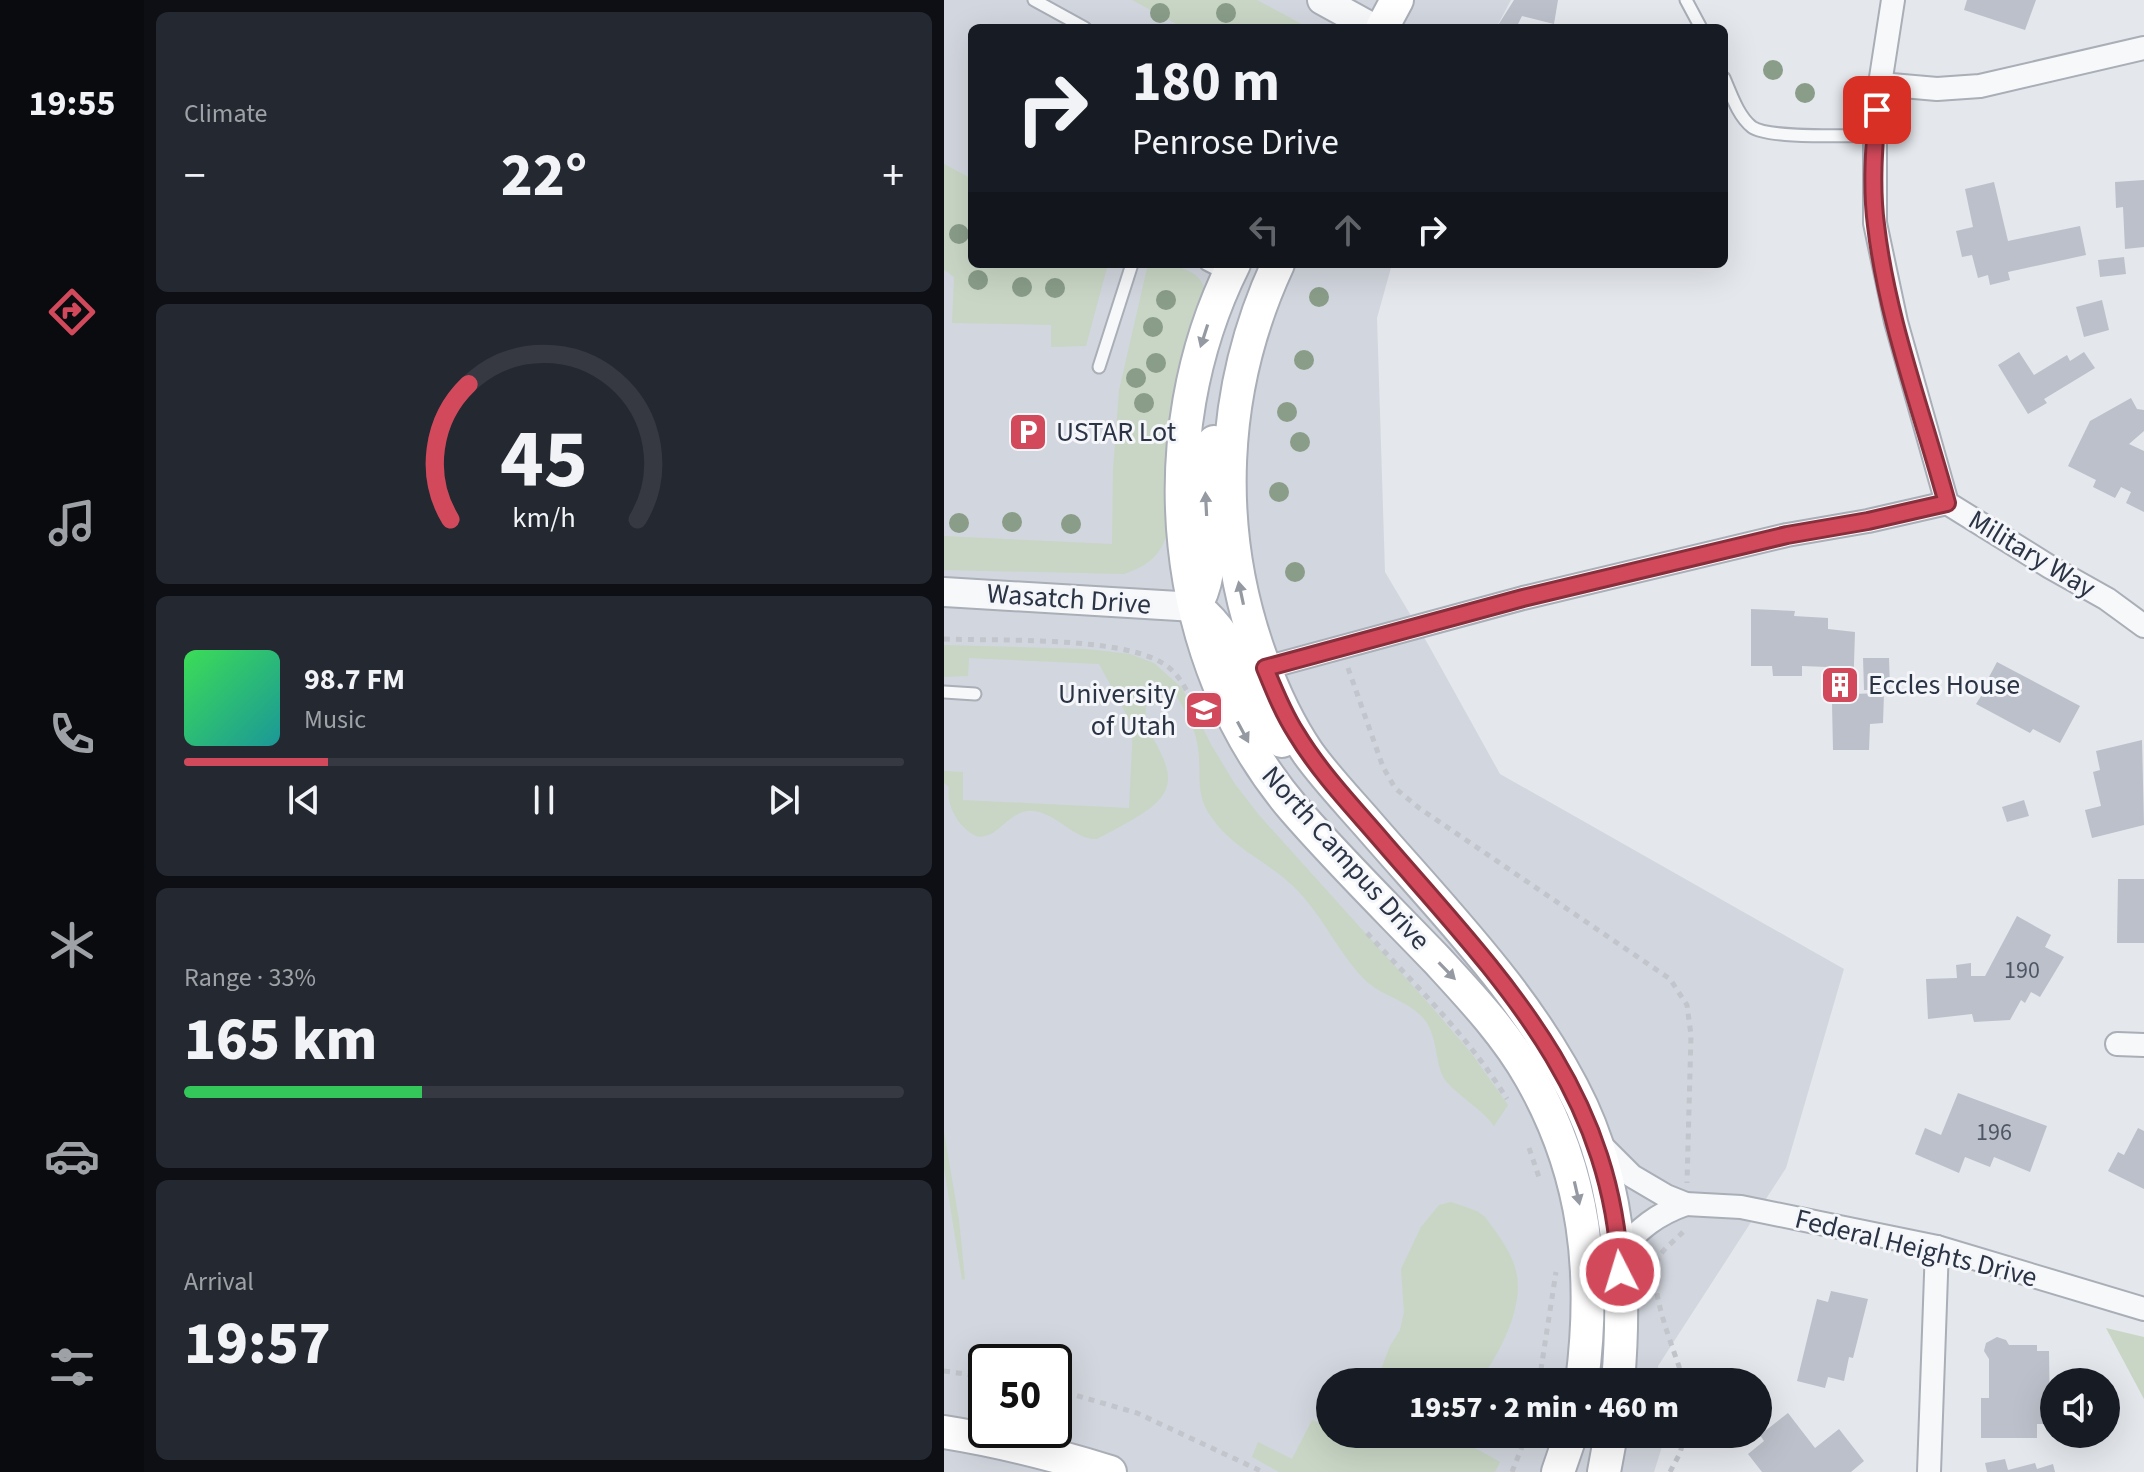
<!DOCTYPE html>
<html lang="en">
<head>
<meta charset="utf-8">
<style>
	:root { --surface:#171b24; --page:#242831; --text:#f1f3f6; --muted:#9ea1a6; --line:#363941; --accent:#d1495b }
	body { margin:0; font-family:"Source Sans 3",sans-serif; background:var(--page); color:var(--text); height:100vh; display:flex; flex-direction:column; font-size:30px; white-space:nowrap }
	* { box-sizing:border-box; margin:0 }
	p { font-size:26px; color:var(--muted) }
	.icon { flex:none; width:44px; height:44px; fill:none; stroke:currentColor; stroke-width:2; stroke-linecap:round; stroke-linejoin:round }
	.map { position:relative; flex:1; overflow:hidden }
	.panel { display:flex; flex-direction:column; gap:12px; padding:12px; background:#0d0f14; width:800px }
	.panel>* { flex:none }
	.guide { position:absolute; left:24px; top:24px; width:760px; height:244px; border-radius:12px; box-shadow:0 8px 32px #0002; background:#171b24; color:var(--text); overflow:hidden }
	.fabs { position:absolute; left:1096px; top:1368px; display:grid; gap:16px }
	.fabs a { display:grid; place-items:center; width:80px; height:80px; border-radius:50%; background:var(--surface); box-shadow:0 8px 32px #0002; font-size:40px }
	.speed { position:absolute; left:24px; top:1344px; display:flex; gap:16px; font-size:40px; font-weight:700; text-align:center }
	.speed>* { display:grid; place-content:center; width:104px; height:104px; border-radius:50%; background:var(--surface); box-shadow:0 8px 32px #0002; line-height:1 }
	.speed .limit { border:4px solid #111; border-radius:12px; background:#fff; color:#111 }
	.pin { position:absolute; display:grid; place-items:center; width:68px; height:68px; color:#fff; margin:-34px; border-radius:16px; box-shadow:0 4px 12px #0006 }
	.me { position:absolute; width:88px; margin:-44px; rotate:355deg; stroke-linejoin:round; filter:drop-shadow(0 0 6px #0008) }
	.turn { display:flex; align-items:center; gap:28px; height:168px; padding:0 32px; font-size:36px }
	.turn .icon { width:104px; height:104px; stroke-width:2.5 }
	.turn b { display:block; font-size:56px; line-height:68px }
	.lanes { display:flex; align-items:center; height:76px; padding:0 32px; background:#0003; justify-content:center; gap:40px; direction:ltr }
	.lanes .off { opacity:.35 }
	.big { font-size:60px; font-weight:800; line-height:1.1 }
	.panel .tile { flex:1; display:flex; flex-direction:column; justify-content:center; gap:12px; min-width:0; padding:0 28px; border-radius:12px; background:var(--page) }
	.panel .dial { align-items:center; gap:0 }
	.dial svg { height:208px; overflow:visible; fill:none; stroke:var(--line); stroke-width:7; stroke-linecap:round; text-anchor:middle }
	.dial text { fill:var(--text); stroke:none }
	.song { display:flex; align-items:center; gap:24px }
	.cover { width:96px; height:96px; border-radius:12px; background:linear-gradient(135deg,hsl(130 70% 55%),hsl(180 70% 35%)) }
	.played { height:8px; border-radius:4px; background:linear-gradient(90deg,var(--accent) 20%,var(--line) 20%) }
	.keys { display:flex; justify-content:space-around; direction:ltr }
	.heat { display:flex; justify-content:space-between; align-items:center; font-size:44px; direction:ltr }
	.charge { height:12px; border-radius:6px; background:linear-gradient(90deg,#34c759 33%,var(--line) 0) }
	.trip { position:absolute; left:372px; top:1368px; width:456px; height:80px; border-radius:40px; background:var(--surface); box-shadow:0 8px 32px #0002; font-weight:800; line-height:80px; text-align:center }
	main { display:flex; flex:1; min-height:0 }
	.dock { display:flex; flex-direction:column; width:144px; justify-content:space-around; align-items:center; background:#090b0e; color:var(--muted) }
	.dock .icon { width:56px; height:56px }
	.dock .selected { color:var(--accent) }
	.dock b { font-size:36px; color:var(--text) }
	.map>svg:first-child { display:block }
</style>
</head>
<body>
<main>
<nav class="dock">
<b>19:55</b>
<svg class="icon selected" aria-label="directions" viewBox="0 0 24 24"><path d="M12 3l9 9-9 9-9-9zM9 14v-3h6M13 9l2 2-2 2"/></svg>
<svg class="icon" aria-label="music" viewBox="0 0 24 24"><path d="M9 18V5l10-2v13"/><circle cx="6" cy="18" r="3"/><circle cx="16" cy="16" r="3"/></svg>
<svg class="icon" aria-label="phone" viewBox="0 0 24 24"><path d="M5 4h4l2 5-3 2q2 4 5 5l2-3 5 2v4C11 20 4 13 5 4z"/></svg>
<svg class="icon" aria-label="climate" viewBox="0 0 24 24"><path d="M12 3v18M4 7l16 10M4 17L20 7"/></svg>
<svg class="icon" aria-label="car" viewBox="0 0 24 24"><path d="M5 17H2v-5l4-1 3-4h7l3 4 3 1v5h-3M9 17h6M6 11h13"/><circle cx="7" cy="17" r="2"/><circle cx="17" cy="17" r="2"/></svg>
<svg class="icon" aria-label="filters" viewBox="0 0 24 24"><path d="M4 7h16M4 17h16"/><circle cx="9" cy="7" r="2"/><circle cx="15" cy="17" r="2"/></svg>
</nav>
<section class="panel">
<div class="tile"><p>Climate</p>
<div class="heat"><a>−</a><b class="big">22°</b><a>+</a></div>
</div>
<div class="tile dial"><svg viewBox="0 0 100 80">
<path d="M14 69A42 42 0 1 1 86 69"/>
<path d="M14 69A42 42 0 0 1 21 17" stroke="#d1495b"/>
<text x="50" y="56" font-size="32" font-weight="700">45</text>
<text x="50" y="72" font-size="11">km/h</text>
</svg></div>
<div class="tile">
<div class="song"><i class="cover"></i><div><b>98.7 FM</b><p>Music</p></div></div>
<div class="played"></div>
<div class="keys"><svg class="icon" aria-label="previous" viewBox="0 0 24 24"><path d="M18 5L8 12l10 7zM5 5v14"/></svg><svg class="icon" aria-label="pause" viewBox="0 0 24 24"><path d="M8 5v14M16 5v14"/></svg><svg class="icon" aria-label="next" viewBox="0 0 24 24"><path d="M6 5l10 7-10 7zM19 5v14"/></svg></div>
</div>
<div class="tile"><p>Range · 33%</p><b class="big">165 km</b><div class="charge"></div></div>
<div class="tile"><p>Arrival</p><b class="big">19:57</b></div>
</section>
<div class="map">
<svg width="1200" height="1472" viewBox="0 0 1200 1472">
	<rect width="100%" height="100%" fill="#e4e7ec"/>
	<path fill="#d2d6de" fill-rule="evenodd" d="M0,0H567L552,28H28V264H448L433,318L441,572L485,646L556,774L900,969L842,1168L714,1366L716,1382H386V1434H722L710,1472H0ZM42,1362H110V1430H42Z"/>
	<g fill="#c9d6c5">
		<polygon points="188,0 313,0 365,28 240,28"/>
		<polygon points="0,164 28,179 28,264 164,264 142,346 107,347 107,325 8,323 10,277 0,270"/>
		<path d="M204,264C224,264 259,267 261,293L241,354L227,519C220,550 212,563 180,574L0,570V536L168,544L169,469L175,390Z"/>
		<path d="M0,645L143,649L186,654L210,663L238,688L268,746L291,784L315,815L486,1005L528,1054L564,1105L550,1126C537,1108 515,1097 501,1080C489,1062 496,1031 474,1013C457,998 433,994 418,977C393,950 378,915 352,889C327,863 289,849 268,818C250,794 258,774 254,748C252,730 242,712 233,697L212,691C176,725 247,762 216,799C203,814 171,829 153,839C130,840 114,814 90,811C59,807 47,862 15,822C7,810 3,801 5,787L0,783V771L19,772V800L185,808L189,727L155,664L25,658L24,676L0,677Z"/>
		<polygon points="0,1132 15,1220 21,1279 18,1280 0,1168"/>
		<path d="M507,1202L533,1211L541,1217C552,1232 568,1252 572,1271C581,1307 555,1354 535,1382H432L446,1346L456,1330L460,1312L457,1269L477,1227L495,1205Z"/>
		<polygon points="1162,1328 1200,1337 1200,1399"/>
		<polygon points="368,1420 386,1428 386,1434 506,1434 556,1462 551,1472 335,1472 308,1457 314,1442 348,1459"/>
	</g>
	<g fill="#bbc0ca">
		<polygon points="570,0 614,0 610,24 578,16 572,28 553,27"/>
		<polygon points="1023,0 1092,0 1081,30 1020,10"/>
		<polygon points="1200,180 1200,247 1181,249 1179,207 1172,208 1171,182"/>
		<polygon points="1050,182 1064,241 1136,226 1142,255 1064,272 1066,280 1046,285 1044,275 1034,278 1028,255 1018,257 1012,231 1029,227 1021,189"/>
		<polygon points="1180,257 1182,274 1156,277 1154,260"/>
		<polygon points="1158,300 1165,330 1140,337 1132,307"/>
		<polygon points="1075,352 1090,375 1123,355 1126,361 1140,352 1151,368 1100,399 1103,403 1084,414 1054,365"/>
		<polygon points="1187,398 1193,409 1200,410 1200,431 1185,444 1200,451 1200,512 1182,503 1187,492 1177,487 1171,498 1149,487 1152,480 1124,466 1146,421"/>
		<polygon points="807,609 851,611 850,616 884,618 884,629 911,632 909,694 940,693 939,723 926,724 925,750 889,750 888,703 883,702 883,667 858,666 858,676 829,676 828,666 807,666"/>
		<polygon points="919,658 945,658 946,690 920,690"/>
		<polygon points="1053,662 1136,706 1116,743 1089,729 1086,733 1032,704 1048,679 1045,677"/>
		<polygon points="1198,740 1200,825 1148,838 1141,810 1157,806 1149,772 1156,770 1152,751"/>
		<polygon points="1080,800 1085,816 1063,822 1058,807"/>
		<polygon points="1174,879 1200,879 1200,943 1173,943"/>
		<polygon points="1073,916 1107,935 1101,947 1120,957 1096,997 1087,992 1081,1003 1077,1000 1066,1020 1030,1022 1028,1014 984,1019 982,979 1013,978 1012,965 1027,963 1027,976 1041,976"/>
		<polygon points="1014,1093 1103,1126 1086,1172 1050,1157 1046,1167 1021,1157 1015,1173 971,1154 981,1128 997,1135"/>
		<polygon points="1194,1128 1200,1131 1200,1189 1164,1171 1174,1152 1180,1155"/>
		<polygon points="887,1291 924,1299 909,1358 905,1357 900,1381 884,1377 881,1388 853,1381 873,1299 884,1302"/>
		<polygon points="1053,1337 1062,1340 1065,1345 1093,1345 1093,1351 1105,1351 1106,1424 1093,1424 1093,1438 1037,1438 1037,1398 1045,1398 1045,1359 1040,1351 1042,1343"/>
		<polygon points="57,1350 88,1356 87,1362 54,1360"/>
		<polygon points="844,1413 871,1448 895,1429 920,1461 907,1472 818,1472 804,1454 820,1441 816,1435"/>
		<polygon points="1061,1459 1064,1470 1091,1463 1093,1469 1109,1464 1111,1472 1043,1472 1041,1463"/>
	</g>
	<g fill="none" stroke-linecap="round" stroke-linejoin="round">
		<defs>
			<g id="service">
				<polyline points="90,0 141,28"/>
				<polyline points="742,0 757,28"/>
				<path d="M780,78C787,94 794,116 808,127C824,139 907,135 931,136"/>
				<polyline points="262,264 283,275"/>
				<polyline points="155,367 188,264"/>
				<polyline points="0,692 31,694"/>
			</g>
			<g id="minor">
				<polyline points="949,0 936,84 931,136 931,223 952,322 1003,503 1106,567 1163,599 1200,626"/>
				<polyline points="936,84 993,89 1036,86 1200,48"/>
				<polyline points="321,668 579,598 843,535 924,521 1003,503"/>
				<polyline points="1173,1044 1200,1045"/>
				<polyline points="655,1143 688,1176 722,1196 742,1204 797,1207 993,1247 1200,1309"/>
				<path d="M675,1253C694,1229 713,1214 742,1204"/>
				<polyline points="985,1472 993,1247"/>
			</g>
			<g id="tertiary">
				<polyline points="378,0 429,28"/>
				<polyline points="0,592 251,607"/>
			</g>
			<g id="secondary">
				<polyline points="438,28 453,0"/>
				<path d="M290,264C204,436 224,661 350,809C395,861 445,910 493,960C527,997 562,1034 587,1078C642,1175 652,1273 638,1382"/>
				<path d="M334,264C276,389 270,529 317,658C329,691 344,724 364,753C382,778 404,801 424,824C501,913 588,1000 638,1107C677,1192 682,1290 674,1382"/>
				<path d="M254,601C278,553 252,496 270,442"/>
				<path d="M261,615C298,650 303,704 338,741"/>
				<path d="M0,1432C57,1441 111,1455 166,1472"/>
				<polyline points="614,1472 627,1434"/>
				<polyline points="660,1472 667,1434"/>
			</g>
		</defs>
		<use href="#service" stroke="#a9aeb7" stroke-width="15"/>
		<use href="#minor" stroke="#a9aeb7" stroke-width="26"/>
		<use href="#tertiary" stroke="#a9aeb7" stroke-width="32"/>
		<use href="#secondary" stroke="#a9aeb7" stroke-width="36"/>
		<g stroke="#c2c5cb" stroke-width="5" stroke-dasharray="6 6" stroke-linecap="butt">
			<path d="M0,639C53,641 177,636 220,664C235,674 241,687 249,703"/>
			<polyline points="404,668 439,767 451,788 475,808 726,979 743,1005 747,1035 743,1183"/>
			<path d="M423,933C472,986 525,1037 563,1099"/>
			<polyline points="585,1148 596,1180"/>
			<path d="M739,1232C732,1239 722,1247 716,1255C699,1281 732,1353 740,1382"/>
			<polyline points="0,1371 42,1377"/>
			<polyline points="595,1382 612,1272"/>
			<polyline points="110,1389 193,1413 319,1472"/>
			<polyline points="568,1472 583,1434"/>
			<polyline points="726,1472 736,1453 741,1434"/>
		</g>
		<use href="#service" stroke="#f7f8fa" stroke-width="11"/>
		<use href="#minor" stroke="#f7f8fa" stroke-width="22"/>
		<use href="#tertiary" stroke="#f7f8fa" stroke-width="28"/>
		<use href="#secondary" stroke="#fff" stroke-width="32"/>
	</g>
	<g fill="#899d89">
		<circle cx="216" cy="13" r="10"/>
		<circle cx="282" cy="13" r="10"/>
		<circle cx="829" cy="70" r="10"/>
		<circle cx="861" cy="93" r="10"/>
		<circle cx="15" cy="234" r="10"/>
		<circle cx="34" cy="280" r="10"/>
		<circle cx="78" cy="287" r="10"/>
		<circle cx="111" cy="288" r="10"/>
		<circle cx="375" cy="297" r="10"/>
		<circle cx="222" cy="300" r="10"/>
		<circle cx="209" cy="327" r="10"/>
		<circle cx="360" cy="360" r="10"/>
		<circle cx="212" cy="363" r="10"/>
		<circle cx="192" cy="378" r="10"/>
		<circle cx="200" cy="403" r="10"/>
		<circle cx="343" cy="412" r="10"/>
		<circle cx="356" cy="442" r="10"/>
		<circle cx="335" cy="492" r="10"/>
		<circle cx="68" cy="522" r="10"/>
		<circle cx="15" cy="523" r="10"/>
		<circle cx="127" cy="524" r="10"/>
		<circle cx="351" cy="572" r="10"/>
	</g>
	<defs><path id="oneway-solid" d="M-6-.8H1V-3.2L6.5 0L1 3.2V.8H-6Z" transform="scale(2)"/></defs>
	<g fill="#959aa2">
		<use href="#oneway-solid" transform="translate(260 336) rotate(108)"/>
		<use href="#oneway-solid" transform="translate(262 504) rotate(-93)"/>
		<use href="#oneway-solid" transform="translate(297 593) rotate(-102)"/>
		<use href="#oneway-solid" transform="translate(299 732) rotate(62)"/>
		<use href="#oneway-solid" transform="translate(503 971) rotate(46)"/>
		<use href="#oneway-solid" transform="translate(633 1193) rotate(77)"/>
	</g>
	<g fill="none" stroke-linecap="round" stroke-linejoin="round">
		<defs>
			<path id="route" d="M676,1272C668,1087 553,974 439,842C409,807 376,773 352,733C339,713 330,690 321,668L579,598L843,535L924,521L1003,503C978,411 943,320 932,225C927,187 930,148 933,110"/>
		</defs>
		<use href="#route" stroke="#882f3b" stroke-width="20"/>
		<use href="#route" stroke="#d1495b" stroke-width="14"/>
	</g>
	<defs>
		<symbol id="parking-square" viewBox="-11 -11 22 22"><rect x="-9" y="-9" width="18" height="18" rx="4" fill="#d1495b" stroke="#f4f6f9"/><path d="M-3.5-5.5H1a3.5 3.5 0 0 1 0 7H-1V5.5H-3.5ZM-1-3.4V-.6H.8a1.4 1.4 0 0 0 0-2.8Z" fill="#fff"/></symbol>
		<symbol id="building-square" viewBox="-11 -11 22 22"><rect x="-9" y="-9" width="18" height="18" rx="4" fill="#d1495b" stroke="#f4f6f9"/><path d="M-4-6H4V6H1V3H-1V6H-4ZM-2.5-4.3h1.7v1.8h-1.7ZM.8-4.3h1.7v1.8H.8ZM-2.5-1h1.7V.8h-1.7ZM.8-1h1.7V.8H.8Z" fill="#fff"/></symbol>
		<symbol id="university-square" viewBox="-11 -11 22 22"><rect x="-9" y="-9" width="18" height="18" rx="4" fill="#d1495b" stroke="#f4f6f9"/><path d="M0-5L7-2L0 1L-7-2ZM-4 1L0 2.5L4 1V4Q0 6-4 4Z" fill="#fff"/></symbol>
	</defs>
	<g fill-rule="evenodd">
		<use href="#parking-square" x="62" y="410" width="44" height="44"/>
		<use href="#building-square" x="874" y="663" width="44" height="44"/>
		<use href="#university-square" x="238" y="688" width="44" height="44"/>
	</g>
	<g text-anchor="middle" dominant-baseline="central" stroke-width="6" stroke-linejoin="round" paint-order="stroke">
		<g font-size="24" fill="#4f5766">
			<text x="1078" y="970">190</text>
			<text x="1050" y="1132">196</text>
		</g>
		<g font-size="28" fill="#2b3445" stroke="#f4f6f9" text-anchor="start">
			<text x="112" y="432">USTAR Lot</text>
			<text x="924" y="685">Eccles House</text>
			<text x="232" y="694" text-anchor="end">University<tspan x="232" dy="32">of Utah</tspan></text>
		</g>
		<g font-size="28" fill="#2b3445" stroke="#f4f6f9">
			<text transform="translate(1088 554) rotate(31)">Military Way</text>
			<text transform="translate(125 599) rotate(4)">Wasatch Drive</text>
			<text transform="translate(402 858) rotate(48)">North Campus Drive</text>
			<text transform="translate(972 1248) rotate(14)">Federal Heights Drive</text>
		</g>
	</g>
</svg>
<div class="fabs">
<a><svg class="icon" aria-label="sound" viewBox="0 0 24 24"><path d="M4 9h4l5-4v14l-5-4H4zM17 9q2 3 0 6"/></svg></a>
</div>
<div class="speed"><div class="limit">50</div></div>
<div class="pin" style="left:933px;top:110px;background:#d93025"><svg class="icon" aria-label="arrive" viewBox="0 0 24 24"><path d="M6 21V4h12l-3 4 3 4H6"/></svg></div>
<svg class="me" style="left:676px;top:1272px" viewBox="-20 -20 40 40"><circle r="17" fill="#d1495b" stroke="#fff" stroke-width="3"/><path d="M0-11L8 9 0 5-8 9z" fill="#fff"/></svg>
<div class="trip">19:57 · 2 min · 460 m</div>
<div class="guide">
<div class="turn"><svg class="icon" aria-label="right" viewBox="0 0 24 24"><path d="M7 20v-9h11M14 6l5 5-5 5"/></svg><div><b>180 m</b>Penrose Drive</div></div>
<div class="lanes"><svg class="icon off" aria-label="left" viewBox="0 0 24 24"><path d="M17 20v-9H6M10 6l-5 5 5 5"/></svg><svg class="icon off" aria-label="ahead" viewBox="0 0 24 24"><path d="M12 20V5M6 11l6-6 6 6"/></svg><svg class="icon" aria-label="right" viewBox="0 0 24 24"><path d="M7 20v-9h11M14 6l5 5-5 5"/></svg></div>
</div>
</div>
</main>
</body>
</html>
